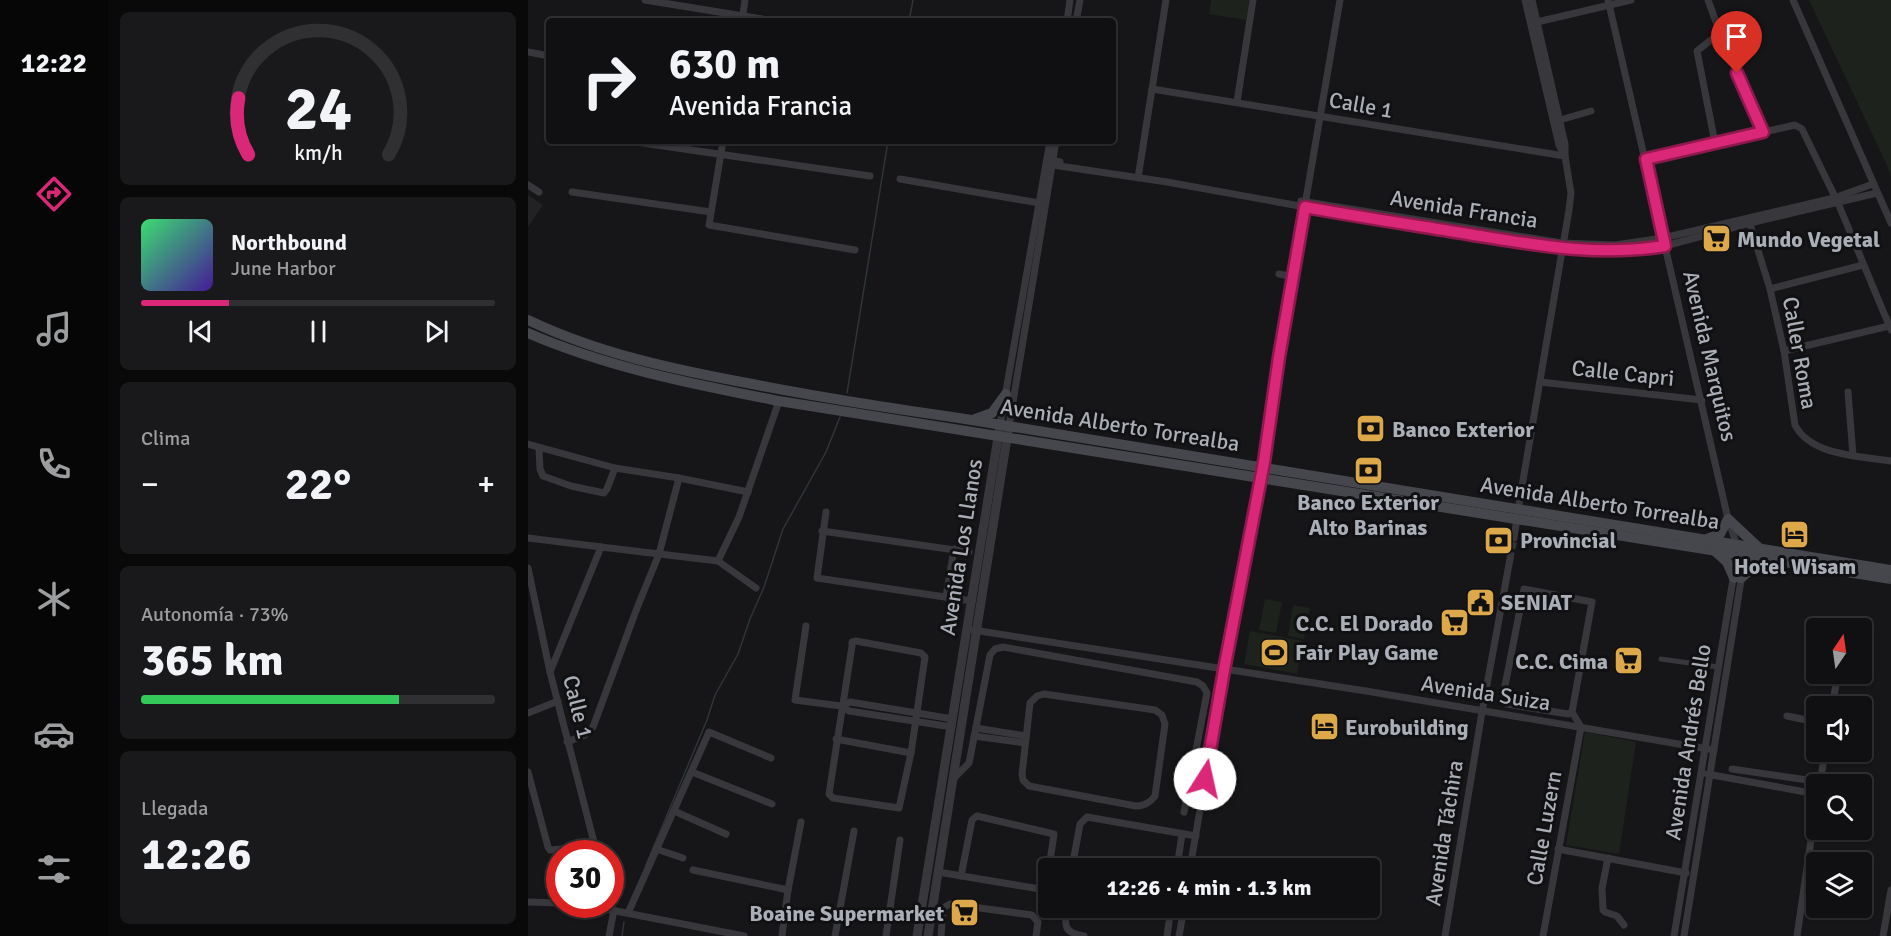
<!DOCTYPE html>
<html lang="es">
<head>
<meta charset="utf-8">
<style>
	:root { --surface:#101012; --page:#19191b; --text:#f1f3f6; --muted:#9c9d9f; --line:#303032; --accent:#db2777 }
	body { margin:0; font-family:Signika,sans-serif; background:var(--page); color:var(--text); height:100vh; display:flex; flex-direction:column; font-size:22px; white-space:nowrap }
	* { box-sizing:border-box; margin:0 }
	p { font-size:20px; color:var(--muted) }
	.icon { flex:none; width:33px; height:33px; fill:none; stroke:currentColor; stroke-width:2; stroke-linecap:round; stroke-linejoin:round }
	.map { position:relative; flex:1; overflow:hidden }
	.panel { display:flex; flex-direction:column; gap:12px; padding:12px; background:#09090a; width:420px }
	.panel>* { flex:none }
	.banner { position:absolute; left:18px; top:18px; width:570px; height:126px; border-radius:6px; box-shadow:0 2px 4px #0004,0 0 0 2px var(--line); background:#101012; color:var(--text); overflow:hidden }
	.needle { width:39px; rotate:13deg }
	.fabs { position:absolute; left:1278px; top:618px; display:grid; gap:12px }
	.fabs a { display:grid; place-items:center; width:66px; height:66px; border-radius:6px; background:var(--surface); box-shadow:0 2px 4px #0004,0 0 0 2px var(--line); font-size:30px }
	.speed { position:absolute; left:18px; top:840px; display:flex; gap:12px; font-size:30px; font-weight:700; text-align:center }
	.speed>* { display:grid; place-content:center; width:78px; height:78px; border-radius:50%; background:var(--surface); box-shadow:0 2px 4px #0004,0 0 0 2px var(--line); line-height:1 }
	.speed .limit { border:9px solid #d22; background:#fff; color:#111 }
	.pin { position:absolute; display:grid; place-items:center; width:51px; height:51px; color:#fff; margin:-62px -26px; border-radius:50% 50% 50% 0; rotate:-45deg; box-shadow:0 0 6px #0007 }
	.pin .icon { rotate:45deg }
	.me { position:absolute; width:66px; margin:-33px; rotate:10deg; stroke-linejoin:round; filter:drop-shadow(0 0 4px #0008) }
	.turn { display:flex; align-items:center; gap:21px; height:126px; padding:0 24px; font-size:27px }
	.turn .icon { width:78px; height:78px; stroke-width:2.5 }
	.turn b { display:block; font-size:42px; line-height:51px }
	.big { font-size:45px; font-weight:700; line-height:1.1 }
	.panel .widget { flex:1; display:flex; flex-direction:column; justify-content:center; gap:9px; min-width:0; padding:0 21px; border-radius:9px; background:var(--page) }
	.panel .dial { align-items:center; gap:0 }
	.dial svg { height:156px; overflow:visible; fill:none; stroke:var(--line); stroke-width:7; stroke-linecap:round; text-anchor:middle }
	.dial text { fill:var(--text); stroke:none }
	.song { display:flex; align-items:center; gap:18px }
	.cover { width:72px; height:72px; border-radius:9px; background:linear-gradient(135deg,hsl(140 70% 55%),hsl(260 70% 35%)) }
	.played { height:6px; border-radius:3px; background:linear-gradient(90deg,var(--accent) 25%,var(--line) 25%) }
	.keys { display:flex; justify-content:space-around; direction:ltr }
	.heat { display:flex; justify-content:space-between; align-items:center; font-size:33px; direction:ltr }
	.charge { height:9px; border-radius:4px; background:linear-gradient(90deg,#34c759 73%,var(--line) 0) }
	.trip { position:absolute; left:510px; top:858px; width:342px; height:60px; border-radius:6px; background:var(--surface); box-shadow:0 2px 4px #0004,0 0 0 2px var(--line); font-weight:700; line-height:60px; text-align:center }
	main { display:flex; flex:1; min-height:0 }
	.tab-bar { display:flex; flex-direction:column; width:108px; justify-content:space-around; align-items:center; background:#060607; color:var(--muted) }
	.tab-bar .icon { width:42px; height:42px }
	.tab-bar .selected { color:var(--accent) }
	.tab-bar b { font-size:27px; color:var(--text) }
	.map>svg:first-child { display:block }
</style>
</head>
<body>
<main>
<nav class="tab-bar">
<b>12:22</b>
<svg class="icon selected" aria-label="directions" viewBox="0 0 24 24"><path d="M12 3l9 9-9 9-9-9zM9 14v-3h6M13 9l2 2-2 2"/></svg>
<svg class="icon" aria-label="music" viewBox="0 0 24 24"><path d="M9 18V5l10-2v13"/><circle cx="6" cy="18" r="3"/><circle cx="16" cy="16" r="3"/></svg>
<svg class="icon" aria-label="phone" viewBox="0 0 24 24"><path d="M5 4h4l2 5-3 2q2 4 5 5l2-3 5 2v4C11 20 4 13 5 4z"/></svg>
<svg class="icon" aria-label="climate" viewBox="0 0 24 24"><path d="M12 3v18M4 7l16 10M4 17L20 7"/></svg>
<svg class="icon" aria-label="car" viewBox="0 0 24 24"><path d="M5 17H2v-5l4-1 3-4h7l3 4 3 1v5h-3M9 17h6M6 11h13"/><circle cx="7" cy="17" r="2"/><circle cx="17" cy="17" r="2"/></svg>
<svg class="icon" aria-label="filters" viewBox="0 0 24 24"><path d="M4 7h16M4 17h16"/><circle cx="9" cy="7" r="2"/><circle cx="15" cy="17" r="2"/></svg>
</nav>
<section class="panel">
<div class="widget dial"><svg viewBox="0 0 100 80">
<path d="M14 69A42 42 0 1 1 86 69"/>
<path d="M14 69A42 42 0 0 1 9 40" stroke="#db2777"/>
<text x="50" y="56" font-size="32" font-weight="700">24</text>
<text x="50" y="72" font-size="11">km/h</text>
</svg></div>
<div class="widget">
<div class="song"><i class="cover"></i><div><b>Northbound</b><p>June Harbor</p></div></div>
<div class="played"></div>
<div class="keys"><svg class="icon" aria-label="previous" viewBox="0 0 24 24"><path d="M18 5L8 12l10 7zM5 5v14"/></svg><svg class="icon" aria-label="pause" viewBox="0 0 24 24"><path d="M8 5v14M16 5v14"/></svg><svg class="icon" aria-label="next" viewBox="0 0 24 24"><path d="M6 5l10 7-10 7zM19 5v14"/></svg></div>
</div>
<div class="widget"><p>Clima</p>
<div class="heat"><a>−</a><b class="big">22°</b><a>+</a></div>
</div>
<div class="widget"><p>Autonomía · 73%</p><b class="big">365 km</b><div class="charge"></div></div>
<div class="widget"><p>Llegada</p><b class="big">12:26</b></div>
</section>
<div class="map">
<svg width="1363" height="936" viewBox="0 0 1363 936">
	<rect width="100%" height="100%" fill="#161618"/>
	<polygon fill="#222224" points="0,195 15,205 0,227"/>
	<g fill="#1d221d">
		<polygon points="683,0 721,0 718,20 681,14"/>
		<polygon points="1281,0 1363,0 1363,175 1357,161"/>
		<polygon points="737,599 754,602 748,633 731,630"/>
		<polygon points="765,605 782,608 776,639 760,636"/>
		<polygon points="722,631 775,641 769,674 716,664"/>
		<polygon points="1057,732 1108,742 1091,854 1038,845"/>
	</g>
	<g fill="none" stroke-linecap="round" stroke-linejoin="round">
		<g stroke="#2e353a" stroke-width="1.5">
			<polyline points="381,21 385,0"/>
			<polyline points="319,393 360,141"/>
			<polyline points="118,865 179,720 187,695 210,654 222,619 236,587 255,529 298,452 312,417"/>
			<polyline points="94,936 96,922"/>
		</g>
		<polyline stroke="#343438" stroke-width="7" stroke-dasharray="7 3.5" stroke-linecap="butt" points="982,559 986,538"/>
		<polyline stroke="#38383c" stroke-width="5" points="1133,659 1190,667"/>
		<g stroke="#38383c" stroke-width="7">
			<polyline points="117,0 246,21"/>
			<polyline points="997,0 1031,145 1037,156 1037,144 1004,0"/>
			<polyline points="1080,0 1200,519 1210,549 1146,936"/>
			<polyline points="1180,0 1192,33 1235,132"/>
			<polyline points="1265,0 1363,223"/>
			<polyline points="214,21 217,0"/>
			<polyline points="539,21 542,0"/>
			<polyline points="548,21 552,0"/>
			<polyline points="1009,22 1103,0"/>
			<polyline points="0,52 21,56"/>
			<polyline points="624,89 1037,156 1043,193 1041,210 990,510"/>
			<polyline points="709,102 725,0"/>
			<polyline points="1032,120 1063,111"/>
			<polyline points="101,141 342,176"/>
			<polyline points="195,141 181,225 327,250"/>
			<polyline points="1187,143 1169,51 1192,33"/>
			<polyline points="519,159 532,162"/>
			<polyline points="1118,159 1267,125 1274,129 1310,203 1363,330"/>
			<polyline points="518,164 639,182 816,214 1033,249 1077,252 1112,250 1137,246 1222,223 1349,193"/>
			<polyline points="610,178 638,0"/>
			<polyline points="372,179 511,203"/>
			<polyline points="0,185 11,192"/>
			<polyline points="44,192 183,212"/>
			<polyline points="773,201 1034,243 1087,245 1135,238 1306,198 1345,184"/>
			<path d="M1221,221L1242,289L1256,351L1267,425C1283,456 1332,456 1363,461"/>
			<polyline points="751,274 766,277"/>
			<polyline points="1242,289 1335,265"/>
			<polyline points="1256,351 1361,326"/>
			<polyline points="1012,382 1174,400"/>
			<polyline points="1320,392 1325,455"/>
			<polyline points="472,425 522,141"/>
			<polyline points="481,426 528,141"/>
			<polyline points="0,444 87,468 151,478 220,492"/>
			<polyline points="11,448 12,469 15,476 43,486 76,493 79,489 87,468"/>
			<polyline points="298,512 289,578 444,601"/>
			<polyline points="294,531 441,552"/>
			<polyline points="0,538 73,547"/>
			<polyline points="986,538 989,518"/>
			<polyline points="190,561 211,517 251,401"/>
			<polyline points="0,568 22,672 67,846 67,854"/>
			<polyline points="418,597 426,549"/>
			<polyline points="278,626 267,700 313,706 321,711 424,727"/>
			<polyline points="445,630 838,691 1186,750"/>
			<polygon points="328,641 393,653 397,657 383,753 371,808 305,798 301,794 324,646 324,642"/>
			<polyline points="22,672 73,547 190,561 228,588"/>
			<path d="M516,694L627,710L634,715L637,724L627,796C622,803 616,806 608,806L501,786L495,780L494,774L502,703L509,696Z"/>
			<polyline points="313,706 322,702 425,719"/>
			<polyline points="1304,706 1310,674"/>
			<polyline points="0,713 30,701"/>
			<polyline points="1259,716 1288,722"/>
			<polyline points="448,728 498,736"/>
			<polyline points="446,736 497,743"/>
			<polyline points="308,739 383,753"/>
			<polyline points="39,742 57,735 65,727 109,608 131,554 151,478"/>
			<polyline points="1204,769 1293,782"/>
			<polyline points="0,772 20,847 22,850 67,846"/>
			<polyline points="164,772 244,804"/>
			<polyline points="1179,774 1288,794"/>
			<polyline points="425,779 441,763 462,655 467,649 475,647 669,682 675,686 679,693 656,812"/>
			<polyline points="1292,784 1297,752"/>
			<polyline points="146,811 198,834"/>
			<polyline points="128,849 155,858"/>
			<polyline points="1030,849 1158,873"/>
			<polyline points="1080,858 1074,888 1075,910 1077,912 1089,916 1096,925"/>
			<polyline points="544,868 552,824 559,817 668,836"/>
			<polyline points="649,868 654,834"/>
			<polyline points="662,868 696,670 736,462 751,357 812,0"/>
			<polyline points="165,870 260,890"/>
			<polyline points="410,872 512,889 518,884 520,869"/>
			<polyline points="433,876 444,820 449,816 526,834 521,868"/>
			<polyline points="0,902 32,903"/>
			<polyline points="52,904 216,936"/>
			<path d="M539,908C536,926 536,933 556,936"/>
			<polyline points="100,913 181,732 243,758"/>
			<polyline points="81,936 86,910"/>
			<polyline points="254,936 260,890 273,822"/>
			<polyline points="307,936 326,831"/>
			<polyline points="358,936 372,840"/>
			<polyline points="413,936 415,908 422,904 504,915 510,922 508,936"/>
			<polyline points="639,936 643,908"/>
			<polyline points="651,936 656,908"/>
			<polyline points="917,936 954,712 982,559"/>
			<polyline points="1015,936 1053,727 1044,712 1064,602 996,589 975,696 978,704 1040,714 1044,712"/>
			<polyline points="1156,936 1215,568 1215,553"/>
			<polyline points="1269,936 1288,806"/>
			<polyline points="1355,936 1363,890"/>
		</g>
		<g stroke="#38383c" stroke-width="9">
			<polyline points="389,936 472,425"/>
			<polyline points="400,936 480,432"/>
		</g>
		<g stroke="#46474c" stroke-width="10">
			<path d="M0,320C69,353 144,369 219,383C289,397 360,408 431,418L1363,570"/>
			<path d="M0,333C81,368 165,384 251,401L1363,579"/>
			<polyline points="447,419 464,413 478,394"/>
			<polyline points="1179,539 1192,534 1200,519 1231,548"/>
			<polyline points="1187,551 1199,562 1206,578"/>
			<polyline points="1213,578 1229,564 1239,560"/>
		</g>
	</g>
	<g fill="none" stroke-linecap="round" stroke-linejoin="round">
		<defs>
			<path id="route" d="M677,779L696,670L736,462L751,357L777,207C831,217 886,225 940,234C1009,245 1067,257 1137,246L1118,159L1235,132L1209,73"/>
		</defs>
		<use href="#route" stroke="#8e194d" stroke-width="15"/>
		<use href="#route" stroke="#db2777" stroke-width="10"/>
	</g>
	<defs>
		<symbol id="supermarket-square" viewBox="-11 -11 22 22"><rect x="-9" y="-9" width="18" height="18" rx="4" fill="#dca849" stroke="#111113"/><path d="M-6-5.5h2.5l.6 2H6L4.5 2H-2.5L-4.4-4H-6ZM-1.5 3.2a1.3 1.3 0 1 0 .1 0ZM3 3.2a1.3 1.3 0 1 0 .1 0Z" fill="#111"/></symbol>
		<symbol id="bank-square" viewBox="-11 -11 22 22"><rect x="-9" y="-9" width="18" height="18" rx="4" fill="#dca849" stroke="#111113"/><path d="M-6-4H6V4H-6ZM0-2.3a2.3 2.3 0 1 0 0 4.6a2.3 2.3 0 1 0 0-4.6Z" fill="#111"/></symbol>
		<symbol id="hotel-square" viewBox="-11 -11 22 22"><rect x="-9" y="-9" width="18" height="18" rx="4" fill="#dca849" stroke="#111113"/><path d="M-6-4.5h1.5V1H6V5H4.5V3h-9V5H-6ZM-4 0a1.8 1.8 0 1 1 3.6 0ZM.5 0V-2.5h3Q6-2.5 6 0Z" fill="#111"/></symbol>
		<symbol id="civic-square" viewBox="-11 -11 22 22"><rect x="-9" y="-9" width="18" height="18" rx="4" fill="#dca849" stroke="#111113"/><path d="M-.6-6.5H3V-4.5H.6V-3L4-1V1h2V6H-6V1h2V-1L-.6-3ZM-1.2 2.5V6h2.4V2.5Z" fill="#111"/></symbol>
		<symbol id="stadium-square" viewBox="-11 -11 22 22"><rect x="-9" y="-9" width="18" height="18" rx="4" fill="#dca849" stroke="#111113"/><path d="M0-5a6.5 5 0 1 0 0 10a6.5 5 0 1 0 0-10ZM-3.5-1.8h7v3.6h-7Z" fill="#111"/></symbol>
	</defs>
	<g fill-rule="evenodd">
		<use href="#supermarket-square" x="1172" y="222" width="33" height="33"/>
		<use href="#bank-square" x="826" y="412" width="33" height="33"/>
		<use href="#bank-square" x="824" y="454" width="33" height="33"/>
		<use href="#hotel-square" x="1250" y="518" width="33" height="33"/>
		<use href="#bank-square" x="954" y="524" width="33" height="33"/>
		<use href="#civic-square" x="936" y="586" width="33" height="33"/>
		<use href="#supermarket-square" x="910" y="606" width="33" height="33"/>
		<use href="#stadium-square" x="730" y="636" width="33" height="33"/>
		<use href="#supermarket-square" x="1084" y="644" width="33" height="33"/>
		<use href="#hotel-square" x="780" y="710" width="33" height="33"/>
		<use href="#supermarket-square" x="420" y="896" width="33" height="33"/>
	</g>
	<g text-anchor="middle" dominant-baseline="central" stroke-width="6" stroke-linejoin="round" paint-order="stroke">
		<g font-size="22" fill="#aaaeb6" stroke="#111113">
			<text transform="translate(833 105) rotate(10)">Calle 1</text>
			<text transform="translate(936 209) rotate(9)">Avenida Francia</text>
			<text transform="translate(1272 353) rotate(80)">Caller Roma</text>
			<text transform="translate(1182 356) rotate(77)">Avenida Marquitos</text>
			<text transform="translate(1095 373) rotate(6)">Calle Capri</text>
			<text transform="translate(592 425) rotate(9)">Avenida Alberto Torrealba</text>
			<text transform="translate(1072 503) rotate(9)">Avenida Alberto Torrealba</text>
			<text transform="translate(433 547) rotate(-81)">Avenida Los Llanos</text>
			<text transform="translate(958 693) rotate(9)">Avenida Suiza</text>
			<text transform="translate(50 707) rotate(76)">Calle 1</text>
			<text transform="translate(1160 742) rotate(-81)">Avenida Andrés Bello</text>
			<text transform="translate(1016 828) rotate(-80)">Calle Luzern</text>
			<text transform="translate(916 833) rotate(-81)">Avenida Táchira</text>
		</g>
		<g font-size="22" font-weight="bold" fill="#aaaeb6" stroke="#111113" text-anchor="start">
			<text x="1209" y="239">Mundo Vegetal</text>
			<text x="864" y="429">Banco Exterior</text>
			<text x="840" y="502" text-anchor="middle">Banco Exterior<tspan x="840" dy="25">Alto Barinas</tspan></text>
			<text x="992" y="540">Provincial</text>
			<text x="1267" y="566" text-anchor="middle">Hotel Wisam</text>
			<text x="973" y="602">SENIAT</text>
			<text x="905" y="623" text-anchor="end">C.C. El Dorado</text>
			<text x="767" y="652">Fair Play Game</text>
			<text x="1080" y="661" text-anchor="end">C.C. Cima</text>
			<text x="817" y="727">Eurobuilding</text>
			<text x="416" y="913" text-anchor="end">Boaine Supermarket</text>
		</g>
	</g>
</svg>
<div class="fabs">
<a><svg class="needle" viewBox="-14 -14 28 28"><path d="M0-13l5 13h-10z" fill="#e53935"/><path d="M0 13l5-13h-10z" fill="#9c9d9f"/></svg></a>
<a><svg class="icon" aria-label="sound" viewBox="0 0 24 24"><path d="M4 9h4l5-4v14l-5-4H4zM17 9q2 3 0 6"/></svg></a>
<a><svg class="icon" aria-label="search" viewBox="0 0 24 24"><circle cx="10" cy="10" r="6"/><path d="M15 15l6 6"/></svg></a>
<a><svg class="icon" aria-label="layers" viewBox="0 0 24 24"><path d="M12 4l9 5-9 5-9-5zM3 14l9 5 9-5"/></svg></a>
</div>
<div class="speed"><div class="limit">30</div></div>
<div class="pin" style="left:1209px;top:73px;background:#d93025"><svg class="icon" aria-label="arrive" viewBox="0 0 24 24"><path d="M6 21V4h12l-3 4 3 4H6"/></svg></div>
<svg class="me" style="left:677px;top:779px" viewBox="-20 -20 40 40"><circle r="19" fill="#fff"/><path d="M0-13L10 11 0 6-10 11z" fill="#db2777"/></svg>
<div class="trip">12:26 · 4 min · 1.3 km</div>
<div class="banner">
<div class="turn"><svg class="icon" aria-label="right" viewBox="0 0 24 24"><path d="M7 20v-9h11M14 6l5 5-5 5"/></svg><div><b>630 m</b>Avenida Francia</div></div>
</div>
</div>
</main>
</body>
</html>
